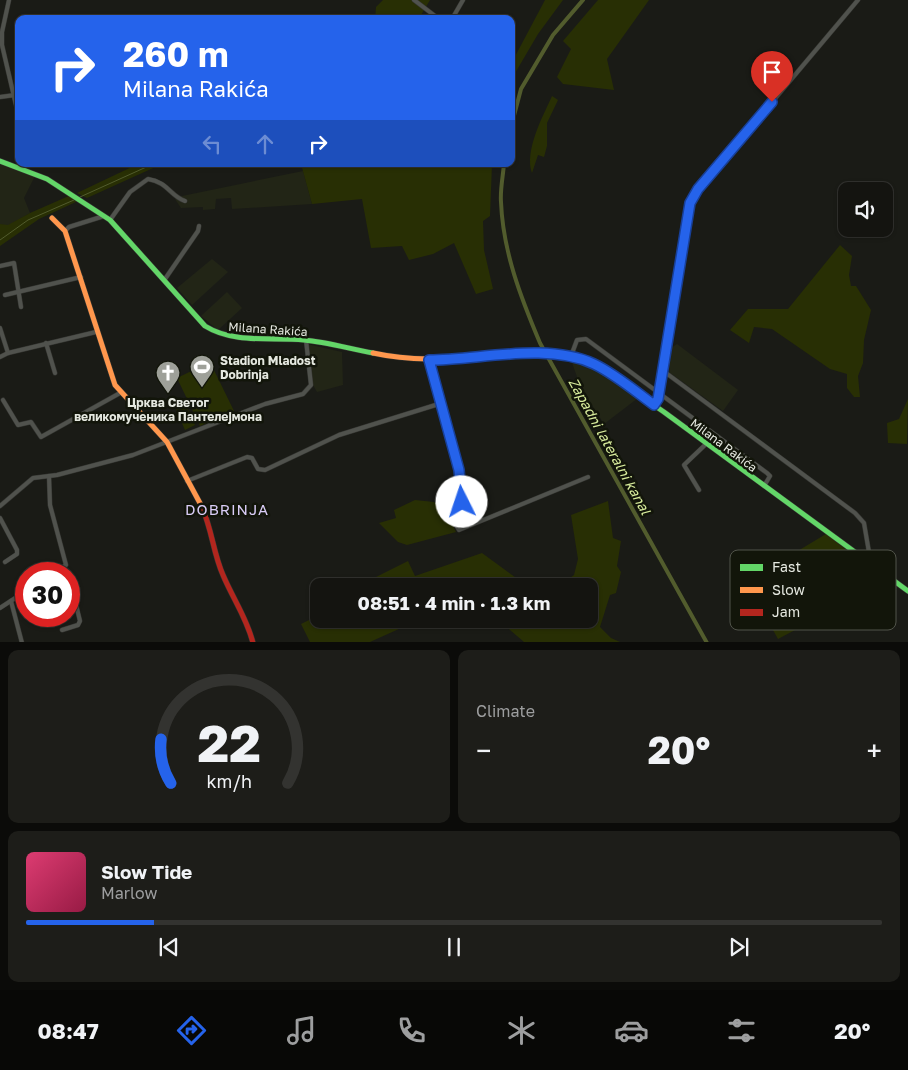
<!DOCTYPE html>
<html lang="en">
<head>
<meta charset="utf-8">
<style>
	:root { --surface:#141410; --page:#1d1d19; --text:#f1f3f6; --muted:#9d9e9f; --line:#333330; --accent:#2563eb }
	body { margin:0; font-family:"Golos Text",sans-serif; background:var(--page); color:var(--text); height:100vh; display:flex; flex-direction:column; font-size:19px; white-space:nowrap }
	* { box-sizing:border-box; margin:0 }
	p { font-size:16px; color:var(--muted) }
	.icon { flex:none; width:28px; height:28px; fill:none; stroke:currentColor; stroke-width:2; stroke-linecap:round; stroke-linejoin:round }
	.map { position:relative; height:642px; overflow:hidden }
	.details { display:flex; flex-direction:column; gap:8px; padding:8px; background:#0b0b09; flex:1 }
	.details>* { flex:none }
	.hud { position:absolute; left:15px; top:15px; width:500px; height:152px; border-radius:10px; box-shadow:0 1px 4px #0004,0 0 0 1px var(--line); background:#2563eb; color:#fff; overflow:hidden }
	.controls { position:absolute; left:838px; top:182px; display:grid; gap:10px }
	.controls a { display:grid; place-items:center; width:55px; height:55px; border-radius:10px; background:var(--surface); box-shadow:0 1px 4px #0004,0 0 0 1px var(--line); font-size:25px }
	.speed { position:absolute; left:15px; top:562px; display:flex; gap:10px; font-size:25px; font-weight:700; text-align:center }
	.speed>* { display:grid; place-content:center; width:65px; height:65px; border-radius:50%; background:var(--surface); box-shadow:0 1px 4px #0004,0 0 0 1px var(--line); line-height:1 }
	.speed .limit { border:8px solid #d22; background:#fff; color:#111 }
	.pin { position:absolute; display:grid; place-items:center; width:42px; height:42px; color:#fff; margin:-51px -21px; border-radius:50% 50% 50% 0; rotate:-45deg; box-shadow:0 0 5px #0007 }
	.pin .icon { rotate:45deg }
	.me { position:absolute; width:55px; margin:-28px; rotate:356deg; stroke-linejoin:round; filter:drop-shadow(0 0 4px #0008) }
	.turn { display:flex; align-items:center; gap:18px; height:105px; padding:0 25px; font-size:22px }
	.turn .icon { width:65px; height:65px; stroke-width:2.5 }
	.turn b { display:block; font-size:35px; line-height:42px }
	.lanes { display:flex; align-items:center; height:48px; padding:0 25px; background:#0003; justify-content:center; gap:25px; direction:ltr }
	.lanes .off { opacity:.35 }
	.big { font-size:38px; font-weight:700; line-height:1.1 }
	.details .tile { flex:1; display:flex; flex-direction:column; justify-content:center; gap:8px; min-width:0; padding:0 18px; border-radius:10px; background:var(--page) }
	.details .dial { align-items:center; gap:0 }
	.dial svg { height:130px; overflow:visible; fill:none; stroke:var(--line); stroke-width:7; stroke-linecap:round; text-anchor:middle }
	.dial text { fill:var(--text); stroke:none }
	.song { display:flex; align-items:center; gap:15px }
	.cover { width:60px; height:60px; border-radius:8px; background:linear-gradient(135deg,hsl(340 70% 55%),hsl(340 70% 35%)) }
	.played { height:5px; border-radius:2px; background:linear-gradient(90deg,var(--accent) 15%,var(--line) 15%) }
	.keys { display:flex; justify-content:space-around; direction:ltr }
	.heat { display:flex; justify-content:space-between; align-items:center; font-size:28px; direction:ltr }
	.details .tiles { flex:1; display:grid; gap:8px; grid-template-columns:1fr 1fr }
	.tile:last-child { grid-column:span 2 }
	.trip { position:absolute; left:310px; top:578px; width:288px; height:50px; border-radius:10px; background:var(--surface); box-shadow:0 1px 4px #0004,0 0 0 1px var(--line); font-weight:700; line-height:50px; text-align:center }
	.tabs { display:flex; height:80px; justify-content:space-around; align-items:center; background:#080806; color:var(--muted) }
	.tabs .icon { width:35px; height:35px }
	.tabs .selected { color:var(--accent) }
	.tabs b { font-size:22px; color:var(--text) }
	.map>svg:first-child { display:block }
</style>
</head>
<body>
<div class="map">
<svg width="908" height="643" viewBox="0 0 908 643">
	<rect width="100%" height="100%" fill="#1a1b16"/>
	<g fill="#222516">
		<polygon points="0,164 35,176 24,198 30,213 8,226 0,224"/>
		<polygon points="303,171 312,204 232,209 231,198 216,199 215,209 203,210 203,207 181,208 175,199 182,196"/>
		<polygon points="212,259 228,272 192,305 177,288"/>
		<polygon points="227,292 242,308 218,330 201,316"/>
		<polygon points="307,344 342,352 343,385 317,392 313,385"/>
		<polygon points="677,344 738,390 723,411 669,372 671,348"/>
		<polygon points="571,360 604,372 638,398 604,424 581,388"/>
	</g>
	<g fill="#282f04">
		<polygon points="383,0 430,0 421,15 426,19 375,19 376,7"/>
		<polygon points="545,0 563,0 538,34 511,80 511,64"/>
		<polygon points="598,0 649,0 607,59 614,90 563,84 557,77 571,49 563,41"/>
		<path d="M552,96L558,100L547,123V146L544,157L538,155L532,173C524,151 543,116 552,96Z"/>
		<polygon points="138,164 162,164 87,198 77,193"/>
		<polygon points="301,164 492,164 490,216 483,221 484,250 493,289 476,294 454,243 433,254 409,260 402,246 371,248 362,199 312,204"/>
		<polygon points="71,195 78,201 39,219 0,246 0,224 8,225 30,213"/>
		<polygon points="840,245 852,256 849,275 851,286 856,286 871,310 864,340 863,363 858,376 860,397 854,397 847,388 847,374 830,369 772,329 754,327 749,343 730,330 748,309 788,309"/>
		<polygon points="210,362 234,411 200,426 177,378"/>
		<polygon points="908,399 907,444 888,443 887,423 899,419"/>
		<polygon points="185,403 195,425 185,430 175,407"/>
		<polygon points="415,500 434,502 448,509 447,513 456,532 407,545 398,542 379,523 396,518 394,510"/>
		<polygon points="608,501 613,538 621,541 617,566 621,572 616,593 610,595 600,627 611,638 620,642 524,642 497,619 480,619 589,619 589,586 559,586 574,575 578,559 571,515"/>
		<polygon points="826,534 861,561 854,582 839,596 814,620 778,639 768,621 772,586 770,576 781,561"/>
		<polygon points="482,553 527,586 358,586 408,561 415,576"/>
		<polygon points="319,608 319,619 421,619 370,642 310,642 301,624 311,619 313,612"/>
	</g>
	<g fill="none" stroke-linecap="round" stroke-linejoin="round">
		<g stroke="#525c2d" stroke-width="1">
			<polyline points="511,106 517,105"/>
			<polyline points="80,197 153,164"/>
			<polyline points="0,240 28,220 74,200"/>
		</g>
		<g stroke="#525c2d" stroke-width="4">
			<polyline points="511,127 521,89 553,35 583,0"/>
			<path d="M504,164C503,176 500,190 501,202C503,252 521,298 540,343L707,643"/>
		</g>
		<defs>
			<g id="street">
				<polyline points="9,0 2,32 2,45 19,118"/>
				<polyline points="414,0 439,19"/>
				<polyline points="452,19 463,0"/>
				<polyline points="0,97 15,95"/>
				<path d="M110,220L130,192L148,179C168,182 170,196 185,201"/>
				<polyline points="65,231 69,227 104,216"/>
				<polyline points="0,266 14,263 21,307"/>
				<polyline points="165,279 198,231 199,226"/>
				<polyline points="5,295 81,277"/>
				<polyline points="0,328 8,353"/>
				<polyline points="46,343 55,373"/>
				<polyline points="571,356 577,340 586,339 767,473 770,476 764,486"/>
				<polyline points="0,357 8,353 96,332"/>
				<path d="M429,360C436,384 468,482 462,502L450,509L449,513L459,530L588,477"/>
				<polyline points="662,370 855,513 864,523 871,564"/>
				<polyline points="3,400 18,425 31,422 41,437 120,393"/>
				<polyline points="654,405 659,399 693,196 858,0"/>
				<polyline points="49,476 50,505 66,565 53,574"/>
				<polyline points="187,481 247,457 252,458 258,469 265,470 339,435 442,403"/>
				<polyline points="699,490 684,465 706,444"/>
				<polyline points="0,506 33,478 57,475 133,455 265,404 303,394 311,385 306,340"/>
				<polyline points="0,518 17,550 17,554 5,562"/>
				<polyline points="11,601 22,643"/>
				<polyline points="0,608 26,591"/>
				<polyline points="62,630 78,625 80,621 69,576"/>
			</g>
			<g id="fast">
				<path d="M0,161L47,179L110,220L205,326C234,344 271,337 304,340C327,342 350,349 373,353"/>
				<polyline points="583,360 592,363 664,412 908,591"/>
			</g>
			<g id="slow">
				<polyline points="52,218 65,231 115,385 167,442 201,505"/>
				<path d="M373,353C414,362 454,359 495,357C524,355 555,351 583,360"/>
			</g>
			<path id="jam" d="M201,505C212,528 213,553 223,575C233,599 247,618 253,643"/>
		</defs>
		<use href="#street" stroke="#353632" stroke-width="5"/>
		<use href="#fast" stroke="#353632" stroke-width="6"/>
		<use href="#slow" stroke="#353632" stroke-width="6"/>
		<use href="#jam" stroke="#353632" stroke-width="6"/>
		<use href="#street" stroke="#50524d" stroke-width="4"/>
		<use href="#fast" stroke="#63d668" stroke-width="5"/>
		<use href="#slow" stroke="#ff974d" stroke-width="5"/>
		<use href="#jam" stroke="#b3261e" stroke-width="5"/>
	</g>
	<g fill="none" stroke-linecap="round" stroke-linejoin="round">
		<defs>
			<path id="route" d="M462,502L459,470L429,360C480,360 546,342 594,364C615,374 635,391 654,405L658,399L690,203L698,189L772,102"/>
		</defs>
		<use href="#route" stroke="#184099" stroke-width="12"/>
		<use href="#route" stroke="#2563eb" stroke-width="9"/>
	</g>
	<defs>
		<symbol id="stadium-pin" viewBox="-11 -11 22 30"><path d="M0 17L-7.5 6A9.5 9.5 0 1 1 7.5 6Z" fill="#9ea099" stroke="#12150a"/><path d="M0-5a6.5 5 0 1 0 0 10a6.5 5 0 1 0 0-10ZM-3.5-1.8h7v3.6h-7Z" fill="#fff"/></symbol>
		<symbol id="church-pin" viewBox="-11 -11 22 30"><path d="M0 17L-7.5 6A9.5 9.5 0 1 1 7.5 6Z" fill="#9ea099" stroke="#12150a"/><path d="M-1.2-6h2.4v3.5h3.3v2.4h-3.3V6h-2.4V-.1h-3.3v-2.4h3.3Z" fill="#fff"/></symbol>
	</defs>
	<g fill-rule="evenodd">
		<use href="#stadium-pin" x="188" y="353" width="28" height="38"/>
		<use href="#church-pin" x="154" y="359" width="28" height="38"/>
	</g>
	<g text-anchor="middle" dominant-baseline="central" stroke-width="5" stroke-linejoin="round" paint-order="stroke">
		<g font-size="12" fill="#e5e8e0" stroke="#12150a">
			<text transform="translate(268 329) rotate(4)">Milana Rakića</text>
			<text transform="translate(724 445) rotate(37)">Milana Rakića</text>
		</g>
		<g font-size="12" font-weight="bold" fill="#e5e8e0" stroke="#12150a" text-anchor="start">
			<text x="220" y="360">Stadion Mladost<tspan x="220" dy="14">Dobrinja</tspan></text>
			<text x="168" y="402" text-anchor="middle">Црква Светог<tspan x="168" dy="14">великомученика Пантелејмона</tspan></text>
		</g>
		<g font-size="14" font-style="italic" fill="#d8ec9c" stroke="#12150a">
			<text transform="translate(610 446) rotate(61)">Zapadni lateralni kanal</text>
		</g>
		<g font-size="15" letter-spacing="1" fill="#d9ccf6" stroke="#12150a">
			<text x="227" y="509">DOBRINJA</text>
		</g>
	</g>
	<rect x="730" y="550" width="166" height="80" rx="8" fill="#12150a" stroke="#51544a" stroke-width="1"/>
	<rect x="740" y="564" width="23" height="7" fill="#63d668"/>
	<rect x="740" y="587" width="23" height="6" fill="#ff974d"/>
	<rect x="740" y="609" width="23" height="7" fill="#b3261e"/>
	<g font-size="14" fill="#e5e8e0">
		<text x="772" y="572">Fast</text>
		<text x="772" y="595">Slow</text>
		<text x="772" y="617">Jam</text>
	</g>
</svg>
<div class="controls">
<a><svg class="icon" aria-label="sound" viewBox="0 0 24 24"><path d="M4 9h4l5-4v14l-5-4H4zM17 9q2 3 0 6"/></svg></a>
</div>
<div class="speed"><div class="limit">30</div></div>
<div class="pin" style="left:772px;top:102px;background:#d93025"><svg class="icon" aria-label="arrive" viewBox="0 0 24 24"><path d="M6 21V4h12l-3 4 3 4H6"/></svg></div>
<svg class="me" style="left:462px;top:502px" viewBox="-20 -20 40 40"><circle r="19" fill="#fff"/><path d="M0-13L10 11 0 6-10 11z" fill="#2563eb"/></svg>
<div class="trip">08:51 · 4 min · 1.3 km</div>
<div class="hud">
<div class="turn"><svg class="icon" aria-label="right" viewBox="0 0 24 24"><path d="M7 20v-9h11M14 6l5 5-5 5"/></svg><div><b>260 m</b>Milana Rakića</div></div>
<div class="lanes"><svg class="icon off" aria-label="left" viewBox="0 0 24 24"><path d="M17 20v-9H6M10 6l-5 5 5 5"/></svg><svg class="icon off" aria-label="ahead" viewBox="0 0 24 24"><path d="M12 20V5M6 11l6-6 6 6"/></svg><svg class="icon" aria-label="right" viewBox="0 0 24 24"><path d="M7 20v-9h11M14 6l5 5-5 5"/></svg></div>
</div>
</div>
<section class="details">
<div class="tiles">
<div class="tile dial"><svg viewBox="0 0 100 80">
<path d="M14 69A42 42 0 1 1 86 69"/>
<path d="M14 69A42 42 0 0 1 8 42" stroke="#2563eb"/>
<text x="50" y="56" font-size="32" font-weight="700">22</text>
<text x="50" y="72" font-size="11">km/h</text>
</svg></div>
<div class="tile"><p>Climate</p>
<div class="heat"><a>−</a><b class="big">20°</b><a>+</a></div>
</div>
<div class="tile">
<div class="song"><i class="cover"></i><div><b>Slow Tide</b><p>Marlow</p></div></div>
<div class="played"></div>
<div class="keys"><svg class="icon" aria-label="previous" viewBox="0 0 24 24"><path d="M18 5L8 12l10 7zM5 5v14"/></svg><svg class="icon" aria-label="pause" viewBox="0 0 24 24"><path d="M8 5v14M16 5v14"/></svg><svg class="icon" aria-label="next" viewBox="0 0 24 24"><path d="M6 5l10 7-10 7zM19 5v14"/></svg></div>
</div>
</div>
</section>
<nav class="tabs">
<b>08:47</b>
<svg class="icon selected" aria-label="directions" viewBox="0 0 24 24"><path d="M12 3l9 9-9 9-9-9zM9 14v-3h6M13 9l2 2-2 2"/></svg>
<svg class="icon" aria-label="music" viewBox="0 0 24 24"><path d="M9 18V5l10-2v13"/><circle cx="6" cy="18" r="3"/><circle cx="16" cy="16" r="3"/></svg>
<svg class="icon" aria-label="phone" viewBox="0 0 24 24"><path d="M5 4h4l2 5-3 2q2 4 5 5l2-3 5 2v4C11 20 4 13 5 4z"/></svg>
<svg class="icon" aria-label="climate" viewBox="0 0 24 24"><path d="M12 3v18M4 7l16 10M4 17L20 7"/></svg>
<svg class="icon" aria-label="car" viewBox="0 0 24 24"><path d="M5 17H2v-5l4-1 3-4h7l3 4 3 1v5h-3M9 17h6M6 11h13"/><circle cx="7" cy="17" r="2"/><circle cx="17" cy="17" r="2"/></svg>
<svg class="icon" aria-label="filters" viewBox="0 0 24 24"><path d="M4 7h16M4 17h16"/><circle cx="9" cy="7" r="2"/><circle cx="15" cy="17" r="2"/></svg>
<b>20°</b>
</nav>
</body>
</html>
